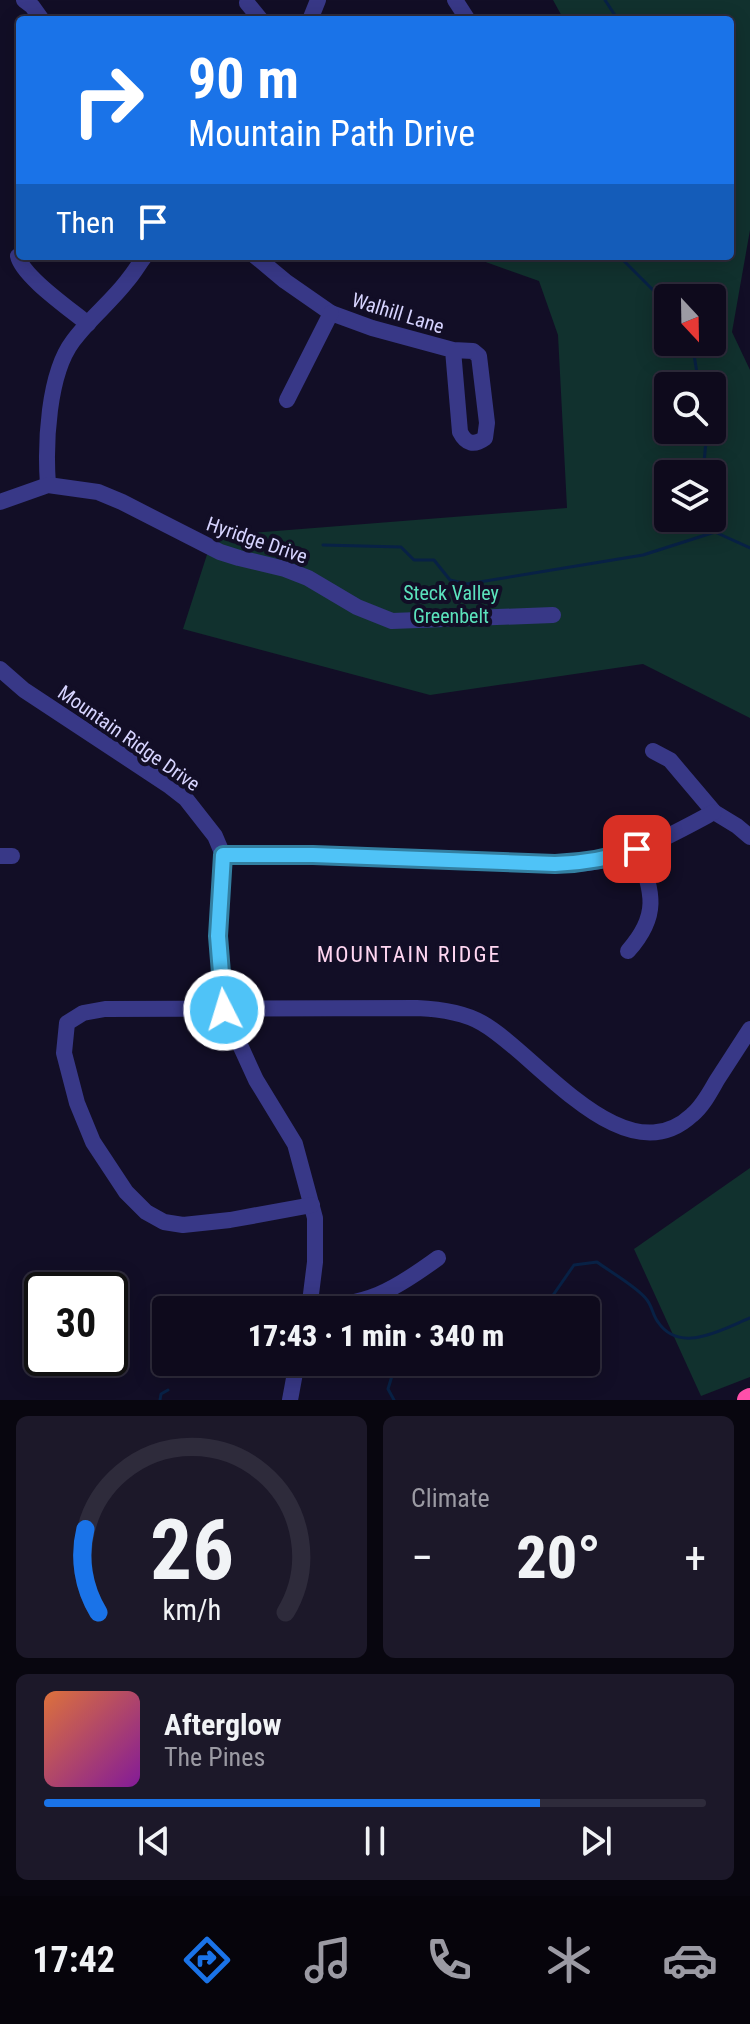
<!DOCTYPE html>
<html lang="en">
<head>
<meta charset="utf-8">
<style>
	:root { --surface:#0e0a1c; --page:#1c1829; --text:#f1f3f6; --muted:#9b9aa3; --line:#2e2b3b; --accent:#1a73e8 }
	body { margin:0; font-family:"Roboto Condensed",sans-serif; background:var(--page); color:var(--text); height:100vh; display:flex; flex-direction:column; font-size:30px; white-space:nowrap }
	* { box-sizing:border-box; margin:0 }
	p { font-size:26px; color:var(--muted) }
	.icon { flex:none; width:44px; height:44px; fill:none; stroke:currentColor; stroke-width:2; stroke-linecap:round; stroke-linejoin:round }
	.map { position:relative; height:1400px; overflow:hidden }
	.side { display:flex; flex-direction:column; gap:16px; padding:16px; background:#08060f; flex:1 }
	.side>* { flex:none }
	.top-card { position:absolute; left:16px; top:16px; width:718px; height:244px; border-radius:8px; box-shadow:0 4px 20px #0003,0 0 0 2px var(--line); background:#1a73e8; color:#fff; overflow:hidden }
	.needle { width:52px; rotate:158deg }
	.controls { position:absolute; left:654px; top:284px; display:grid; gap:16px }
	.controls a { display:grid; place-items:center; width:72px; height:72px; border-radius:8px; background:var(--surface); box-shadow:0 4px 20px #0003,0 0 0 2px var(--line); font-size:40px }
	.speed { position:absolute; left:24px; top:1272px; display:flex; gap:16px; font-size:40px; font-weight:700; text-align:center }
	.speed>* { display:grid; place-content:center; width:104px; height:104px; border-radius:50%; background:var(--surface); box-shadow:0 4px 20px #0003,0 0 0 2px var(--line); line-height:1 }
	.speed .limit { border:4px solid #111; border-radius:12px; background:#fff; color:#111 }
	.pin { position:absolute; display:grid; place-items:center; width:68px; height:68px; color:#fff; margin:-34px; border-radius:16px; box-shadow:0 4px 12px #0006 }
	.me { position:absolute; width:88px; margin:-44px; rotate:355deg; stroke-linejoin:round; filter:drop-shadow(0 0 6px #0008) }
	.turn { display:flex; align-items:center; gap:28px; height:168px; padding:0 40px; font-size:36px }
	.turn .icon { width:104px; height:104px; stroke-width:2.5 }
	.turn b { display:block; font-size:56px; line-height:68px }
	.then { display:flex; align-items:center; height:76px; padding:0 40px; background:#0003; gap:16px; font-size:30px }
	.big { font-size:60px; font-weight:800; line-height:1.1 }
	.side .widget { flex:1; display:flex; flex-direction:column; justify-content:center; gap:12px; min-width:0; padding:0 28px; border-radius:12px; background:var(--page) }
	.side .dial { align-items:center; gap:0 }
	.dial svg { height:208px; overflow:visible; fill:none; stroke:var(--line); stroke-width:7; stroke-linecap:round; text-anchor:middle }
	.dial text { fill:var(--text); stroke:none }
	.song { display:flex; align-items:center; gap:24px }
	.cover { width:96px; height:96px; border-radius:12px; background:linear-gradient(135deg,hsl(20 70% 55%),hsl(290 70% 35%)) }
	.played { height:8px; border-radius:4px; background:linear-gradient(90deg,var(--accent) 75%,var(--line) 75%) }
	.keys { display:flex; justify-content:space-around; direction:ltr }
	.heat { display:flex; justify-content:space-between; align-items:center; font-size:44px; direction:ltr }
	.side .tiles { flex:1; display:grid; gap:16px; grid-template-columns:1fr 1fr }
	.widget:last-child { grid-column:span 2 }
	.trip { position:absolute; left:152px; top:1296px; width:448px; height:80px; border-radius:8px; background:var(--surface); box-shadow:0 4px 20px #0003,0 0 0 2px var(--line); font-weight:800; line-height:80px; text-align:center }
	.menu { display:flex; height:128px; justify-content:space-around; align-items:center; background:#06040b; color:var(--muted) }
	.menu .icon { width:56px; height:56px }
	.menu .on { color:var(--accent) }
	.menu b { font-size:36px; color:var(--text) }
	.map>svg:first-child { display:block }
</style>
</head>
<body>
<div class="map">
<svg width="750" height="1400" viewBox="0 0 750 1400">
	<rect width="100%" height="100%" fill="#120e26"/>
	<g fill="#11312e" fill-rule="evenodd">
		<path d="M553,0H750V230L732,332L750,370V718L643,664L430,695L183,629L213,536L567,508L558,335L539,281L469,256H730V20H564ZM668,298H712V342H668ZM668,386H712V430H668ZM668,474H712V518H668Z"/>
		<polygon points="750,1168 750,1377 701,1396 634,1249"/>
	</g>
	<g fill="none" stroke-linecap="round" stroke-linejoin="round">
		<g stroke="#082145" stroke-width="3">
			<polyline points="605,0 618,20"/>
			<polyline points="619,256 657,294 668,300"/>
			<polyline points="692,342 699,386"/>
			<polyline points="703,474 706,441 705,430"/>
			<polyline points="709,518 715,532 750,548"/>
			<polyline points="323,545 401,547 414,560 434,560 450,580 467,584 643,555 715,532"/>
			<path d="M539,1310L549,1301L574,1265L597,1262C609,1271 639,1288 647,1300C652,1306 653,1316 658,1322C680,1355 723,1329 750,1318"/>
			<polyline points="259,1367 273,1366"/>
			<polyline points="313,1370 457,1362"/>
			<polyline points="160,1400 161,1394 168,1390"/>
			<polyline points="394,1400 388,1389 395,1366"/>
		</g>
		<g stroke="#383887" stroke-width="16">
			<polyline points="24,0 32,6 42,20"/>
			<polyline points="455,0 468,20"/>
			<polyline points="247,3 261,20"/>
			<polyline points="310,20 318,0"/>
			<path d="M18,256C22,276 70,309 88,324"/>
			<path d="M255,256L285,281L331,313L372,328L453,350L473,351L479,356L487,423L485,438C474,446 466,444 460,432L453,350"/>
			<polyline points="287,400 331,313"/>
			<path d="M48,485C45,444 48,374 73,341C89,319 111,302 127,281C134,273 139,264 145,256"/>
			<polyline points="0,502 48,485 98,492 122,502 220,552 239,558 285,569 308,578 357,607 392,621 553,615"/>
			<polyline points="0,669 24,690 168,785 186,799 215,836 223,855 218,936 224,1010 256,1080 295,1144 315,1218 315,1262 309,1310"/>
			<polyline points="653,751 670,760 714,812 737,826 750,837"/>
			<path d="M223,855H313L555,864C566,864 576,864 587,863C631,858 675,833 714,812"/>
			<polyline points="0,856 12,856"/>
			<path d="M628,951C661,914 652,892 637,849"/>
			<path d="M312,1205L230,1220L183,1225L164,1222L146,1212L126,1192L93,1142L77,1103L64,1053L67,1023L83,1013L105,1009L417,1008C439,1009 463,1012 482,1023C537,1054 624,1178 692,1115C703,1106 710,1092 717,1080C728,1063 739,1046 750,1029"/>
			<path d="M310,1308C369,1304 390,1293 438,1258"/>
			<polyline points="290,1400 297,1362"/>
		</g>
		<polyline stroke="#ff4faa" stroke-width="22" points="748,1400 750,1399"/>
	</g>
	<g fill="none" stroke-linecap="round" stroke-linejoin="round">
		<defs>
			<path id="route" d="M224,1010L218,936L223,855H313L555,864C584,863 609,859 637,849"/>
		</defs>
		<use href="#route" stroke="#337fa1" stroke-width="20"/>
		<use href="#route" stroke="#4fc3f7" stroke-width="14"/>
	</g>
	<g text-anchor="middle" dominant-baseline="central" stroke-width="8" stroke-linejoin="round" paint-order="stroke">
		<g font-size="20" fill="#d7d4ff" stroke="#120e26">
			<text transform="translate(398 313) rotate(17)">Walhill Lane</text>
			<text transform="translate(257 540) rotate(19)">Hyridge Drive</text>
			<text transform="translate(129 738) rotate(35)">Mountain Ridge Drive</text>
		</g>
		<g font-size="20" fill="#5be3bd" stroke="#120e26">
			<text x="451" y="593">Steck Valley<tspan x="451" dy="23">Greenbelt</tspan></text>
		</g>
		<g font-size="22" letter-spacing="2" fill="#ffd6f1" stroke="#120e26">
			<text x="409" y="954">MOUNTAIN RIDGE</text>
		</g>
	</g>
</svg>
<div class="controls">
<a><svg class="needle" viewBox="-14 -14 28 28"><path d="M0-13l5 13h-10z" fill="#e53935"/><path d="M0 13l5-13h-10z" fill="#9b9aa3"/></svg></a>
<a><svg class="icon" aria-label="search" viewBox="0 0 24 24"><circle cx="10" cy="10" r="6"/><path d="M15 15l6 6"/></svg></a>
<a><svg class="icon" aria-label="layers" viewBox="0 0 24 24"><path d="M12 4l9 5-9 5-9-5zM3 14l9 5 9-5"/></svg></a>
</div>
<div class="speed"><div class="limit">30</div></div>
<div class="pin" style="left:637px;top:849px;background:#d93025"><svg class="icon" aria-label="arrive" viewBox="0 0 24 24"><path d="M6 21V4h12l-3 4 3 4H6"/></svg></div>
<svg class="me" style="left:224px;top:1010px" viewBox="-20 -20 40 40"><circle r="17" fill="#4fc3f7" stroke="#fff" stroke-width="3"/><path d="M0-11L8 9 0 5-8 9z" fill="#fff"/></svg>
<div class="trip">17:43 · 1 min · 340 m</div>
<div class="top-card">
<div class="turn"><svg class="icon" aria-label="right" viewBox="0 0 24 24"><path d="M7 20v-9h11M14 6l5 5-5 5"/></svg><div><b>90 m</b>Mountain Path Drive</div></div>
<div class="then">Then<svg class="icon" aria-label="arrive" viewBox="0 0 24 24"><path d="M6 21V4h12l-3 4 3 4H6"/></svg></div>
</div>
</div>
<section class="side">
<div class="tiles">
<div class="widget dial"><svg viewBox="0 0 100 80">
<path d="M14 69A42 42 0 1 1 86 69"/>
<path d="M14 69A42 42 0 0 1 9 37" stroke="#1a73e8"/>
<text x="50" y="56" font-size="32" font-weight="700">26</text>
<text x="50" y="72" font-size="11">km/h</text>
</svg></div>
<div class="widget"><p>Climate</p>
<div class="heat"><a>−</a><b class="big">20°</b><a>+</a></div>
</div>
<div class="widget">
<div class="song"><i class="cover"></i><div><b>Afterglow</b><p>The Pines</p></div></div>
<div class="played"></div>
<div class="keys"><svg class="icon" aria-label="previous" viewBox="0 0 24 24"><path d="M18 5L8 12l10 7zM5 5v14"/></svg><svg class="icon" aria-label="pause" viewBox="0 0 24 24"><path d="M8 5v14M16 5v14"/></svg><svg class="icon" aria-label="next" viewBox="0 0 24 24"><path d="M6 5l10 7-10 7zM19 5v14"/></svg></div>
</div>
</div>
</section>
<nav class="menu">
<b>17:42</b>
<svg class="icon on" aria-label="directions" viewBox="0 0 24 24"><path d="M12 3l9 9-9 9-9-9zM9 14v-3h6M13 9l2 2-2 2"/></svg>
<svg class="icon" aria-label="music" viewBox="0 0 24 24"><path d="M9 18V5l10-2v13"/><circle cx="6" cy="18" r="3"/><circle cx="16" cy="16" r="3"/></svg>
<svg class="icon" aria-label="phone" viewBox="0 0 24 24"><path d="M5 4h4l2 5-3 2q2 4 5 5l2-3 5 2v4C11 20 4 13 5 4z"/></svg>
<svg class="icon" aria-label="climate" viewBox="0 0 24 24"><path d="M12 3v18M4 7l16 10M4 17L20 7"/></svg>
<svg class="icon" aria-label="car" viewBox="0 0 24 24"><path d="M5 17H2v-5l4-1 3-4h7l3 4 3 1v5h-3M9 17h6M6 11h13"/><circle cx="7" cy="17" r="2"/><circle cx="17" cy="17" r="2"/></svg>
</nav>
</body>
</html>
